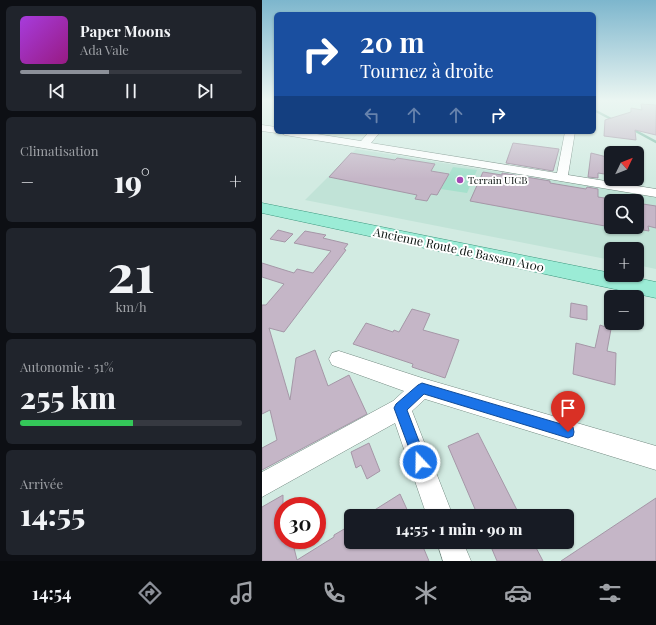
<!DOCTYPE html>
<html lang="fr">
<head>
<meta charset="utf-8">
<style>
	:root { --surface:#171b24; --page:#20242c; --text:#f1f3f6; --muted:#9ea1a6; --line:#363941; --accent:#8c9099 }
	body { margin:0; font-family:"Playfair Display",serif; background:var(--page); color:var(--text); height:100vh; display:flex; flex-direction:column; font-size:15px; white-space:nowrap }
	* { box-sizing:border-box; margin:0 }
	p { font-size:13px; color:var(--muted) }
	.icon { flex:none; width:22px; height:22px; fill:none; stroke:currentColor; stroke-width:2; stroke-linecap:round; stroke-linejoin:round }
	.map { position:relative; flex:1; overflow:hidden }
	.sheet { display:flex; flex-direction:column; gap:6px; padding:6px; background:#0d0f14; width:262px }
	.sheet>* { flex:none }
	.hud { position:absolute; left:12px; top:12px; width:322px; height:122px; border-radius:6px; box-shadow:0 1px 3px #0004; background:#1a4fa0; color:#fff; overflow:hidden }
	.needle { width:26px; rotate:47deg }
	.buttons { position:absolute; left:342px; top:146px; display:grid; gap:8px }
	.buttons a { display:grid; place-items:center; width:40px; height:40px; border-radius:6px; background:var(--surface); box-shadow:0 1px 3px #0004; font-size:20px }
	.speed { position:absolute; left:12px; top:497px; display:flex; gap:8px; font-size:20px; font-weight:700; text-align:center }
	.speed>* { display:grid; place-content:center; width:52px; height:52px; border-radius:50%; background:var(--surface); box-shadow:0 1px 3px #0004; line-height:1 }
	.speed .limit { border:6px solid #d22; background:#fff; color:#111 }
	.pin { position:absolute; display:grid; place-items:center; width:34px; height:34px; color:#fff; margin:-41px -17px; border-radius:50% 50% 50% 0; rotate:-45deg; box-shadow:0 0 4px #0007 }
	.pin .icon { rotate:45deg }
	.me { position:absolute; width:44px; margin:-22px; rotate:339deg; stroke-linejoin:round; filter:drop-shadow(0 0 3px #0008) }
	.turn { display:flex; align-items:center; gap:14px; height:84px; padding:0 20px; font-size:18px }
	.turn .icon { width:52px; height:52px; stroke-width:2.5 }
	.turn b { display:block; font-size:28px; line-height:34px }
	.lanes { display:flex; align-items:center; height:38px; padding:0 20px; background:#0003; justify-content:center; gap:20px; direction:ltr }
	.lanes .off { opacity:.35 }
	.big { font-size:30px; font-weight:800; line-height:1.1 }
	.sheet .widget { flex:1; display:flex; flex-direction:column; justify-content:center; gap:6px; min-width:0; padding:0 14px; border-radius:6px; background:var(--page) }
	.sheet .dial { align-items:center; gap:0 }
	.dial b { font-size:52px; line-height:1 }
	.song { display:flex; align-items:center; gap:12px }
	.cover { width:48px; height:48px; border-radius:6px; background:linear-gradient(135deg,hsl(280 70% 55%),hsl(310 70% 35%)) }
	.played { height:4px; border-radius:2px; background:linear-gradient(90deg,var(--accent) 40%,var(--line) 40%) }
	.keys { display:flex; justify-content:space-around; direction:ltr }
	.heat { display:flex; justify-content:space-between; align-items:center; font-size:22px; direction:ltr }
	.charge { height:6px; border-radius:3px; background:linear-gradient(90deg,#34c759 51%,var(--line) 0) }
	.trip { position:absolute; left:82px; top:509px; width:230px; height:40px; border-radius:6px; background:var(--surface); box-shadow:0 1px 3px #0004; font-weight:800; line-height:40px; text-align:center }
	.dock { display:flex; height:64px; justify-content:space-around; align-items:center; background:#090b0e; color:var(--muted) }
	.dock .icon { width:28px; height:28px }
	.dock .selected { color:var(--accent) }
	.dock b { font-size:18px; color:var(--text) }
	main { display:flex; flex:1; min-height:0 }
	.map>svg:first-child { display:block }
</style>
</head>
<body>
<main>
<section class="sheet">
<div class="widget">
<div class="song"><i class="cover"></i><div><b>Paper Moons</b><p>Ada Vale</p></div></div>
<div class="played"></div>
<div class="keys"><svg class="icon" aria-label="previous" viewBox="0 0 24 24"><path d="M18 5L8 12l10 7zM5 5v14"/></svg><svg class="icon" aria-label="pause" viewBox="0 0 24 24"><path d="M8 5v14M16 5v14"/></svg><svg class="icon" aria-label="next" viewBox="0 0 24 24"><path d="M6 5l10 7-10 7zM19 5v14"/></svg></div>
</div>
<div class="widget"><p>Climatisation</p>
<div class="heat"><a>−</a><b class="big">19°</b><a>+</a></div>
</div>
<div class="widget dial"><b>21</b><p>km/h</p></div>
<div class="widget"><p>Autonomie · 51%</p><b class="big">255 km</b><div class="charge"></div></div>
<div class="widget"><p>Arrivée</p><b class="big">14:55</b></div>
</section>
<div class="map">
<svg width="394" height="561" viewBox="0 0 394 561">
	<rect width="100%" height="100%" fill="#d2ebe2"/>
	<path fill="#c1e3d7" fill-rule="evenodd" d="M94,149L394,197V269L375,265V249H349V260L43,200ZM349,201H375V227H349Z"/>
	<polygon fill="#a5e0cc" points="191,167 215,170 205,193 179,189"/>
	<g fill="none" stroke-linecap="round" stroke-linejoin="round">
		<g stroke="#7cb9a5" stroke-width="2.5">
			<polyline points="332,110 353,121"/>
			<polyline points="370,129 394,142"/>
		</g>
	</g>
	<g fill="#c5b6c7" stroke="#a597a7">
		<polygon points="379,104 394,105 394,135 373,130 374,140 342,136 343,120 369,112 369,108 380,110"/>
		<polygon points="251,143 297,149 291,171 244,163"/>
		<polygon points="89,153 133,160 135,158 173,164 169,171 187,174 175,195 169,194 165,201 153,199 155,195 67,177"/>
		<polygon points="329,153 349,158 349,175 336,173 336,178 326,177"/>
		<polygon points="221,172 240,175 240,173 288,181 288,183 324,189 325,187 336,189 336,197 349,199 349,224 343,223 343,226 208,201"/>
		<polygon points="375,198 380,198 381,204 394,206 394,228 386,226 387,231 375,229"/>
		<polygon points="16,230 31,234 23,242 8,239"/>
		<polygon points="43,231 64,235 61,238 86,244 82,249 84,250 22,332 7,328 28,400 34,358 53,350 66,386 87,375 105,414 0,470 0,448 15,440 8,410 0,414 0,305 4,305 22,284 0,277 0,263 32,273 35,269 51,273 69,251 32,243"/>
		<polygon points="309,303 325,306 325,320 308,317"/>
		<polygon points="150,309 168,314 161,330 197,340 183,378 150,367 151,364 91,344 104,323 131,332 132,330 137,332"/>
		<polygon points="338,325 349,329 345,351 354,353 353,385 311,374 314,343 333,348"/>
		<polygon points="216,433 258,516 216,516 186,446"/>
		<polygon points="107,443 118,471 105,479 99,465 94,468 89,452"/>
		<polygon points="138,494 148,516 103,516"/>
		<polygon points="21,495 21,540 30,540 35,560 72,537 72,535 89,525 89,542 159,542 167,561 0,561 0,507"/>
		<polygon points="394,498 394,561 299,561"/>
		<polygon points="227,542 271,542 281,561 235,561"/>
	</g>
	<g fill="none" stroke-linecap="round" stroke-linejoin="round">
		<defs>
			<g id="minor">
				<polygon points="0,125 14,127 14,132 18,132 14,133 0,131"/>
				<polygon points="18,132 42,132 99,141 107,132 118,132 109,143 295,173 303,132 313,132 306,175 394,189 394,197 23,135"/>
				<polygon points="77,351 160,378 394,446 394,470 163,399 150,411 191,516 165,516 133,423 0,497 0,472 131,401 142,391 70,365 67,359 70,353"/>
				<polygon points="175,542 201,542 209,561 181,561"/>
			</g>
			<polygon id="major" points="0,203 349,273 349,275 360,275 394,282 394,298 0,213"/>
		</defs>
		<use href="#minor" stroke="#748a82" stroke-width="1"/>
		<use href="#major" stroke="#3e987f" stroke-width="1"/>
		<use href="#minor" fill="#fff" fill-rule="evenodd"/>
		<use href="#major" fill="#9becd6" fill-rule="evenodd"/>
	</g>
	<linearGradient id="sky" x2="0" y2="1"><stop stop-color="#7db6cd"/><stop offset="0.56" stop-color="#ebf6f2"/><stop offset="1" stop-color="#ebf6f2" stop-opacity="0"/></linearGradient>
	<rect width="394" height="179" fill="url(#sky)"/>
	<polygon fill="#1a73e8" stroke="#114b97" points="160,383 306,426 311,427 312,432 311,436 306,438 162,394 145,410 165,462 163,467 158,469 154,467 132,408 134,404 156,385"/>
	<circle fill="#a348b3" stroke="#fff" stroke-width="1.5" cx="198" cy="180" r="4"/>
	<g text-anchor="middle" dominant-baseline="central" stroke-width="4" stroke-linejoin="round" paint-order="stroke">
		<g font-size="10" fill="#0b1310" stroke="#fff" text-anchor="start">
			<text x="206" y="180">Terrain UIGB</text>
		</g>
		<g font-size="12" fill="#0b1310" stroke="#fff">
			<text transform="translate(197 249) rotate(12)">Ancienne Route de Bassam A100</text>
		</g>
	</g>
</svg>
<div class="buttons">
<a><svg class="needle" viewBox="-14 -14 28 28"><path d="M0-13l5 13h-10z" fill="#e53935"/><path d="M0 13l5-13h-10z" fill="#9ea1a6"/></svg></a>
<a><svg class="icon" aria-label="search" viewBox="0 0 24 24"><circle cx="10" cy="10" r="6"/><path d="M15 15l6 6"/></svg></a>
<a>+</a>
<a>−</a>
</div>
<div class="speed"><div class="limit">30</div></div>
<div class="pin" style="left:306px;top:432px;background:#d93025"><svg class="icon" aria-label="arrive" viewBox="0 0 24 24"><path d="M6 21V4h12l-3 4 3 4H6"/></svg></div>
<svg class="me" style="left:158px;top:462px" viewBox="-20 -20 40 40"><circle r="17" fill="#1a73e8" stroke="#fff" stroke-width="3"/><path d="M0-11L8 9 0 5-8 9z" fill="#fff"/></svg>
<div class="trip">14:55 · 1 min · 90 m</div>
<div class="hud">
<div class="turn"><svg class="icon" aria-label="right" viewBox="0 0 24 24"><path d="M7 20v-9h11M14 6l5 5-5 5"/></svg><div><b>20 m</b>Tournez à droite</div></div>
<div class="lanes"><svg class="icon off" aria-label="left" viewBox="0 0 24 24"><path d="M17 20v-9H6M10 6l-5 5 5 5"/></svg><svg class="icon off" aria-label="ahead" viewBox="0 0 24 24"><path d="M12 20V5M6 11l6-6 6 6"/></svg><svg class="icon off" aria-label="ahead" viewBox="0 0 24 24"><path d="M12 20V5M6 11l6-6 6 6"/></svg><svg class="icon" aria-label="right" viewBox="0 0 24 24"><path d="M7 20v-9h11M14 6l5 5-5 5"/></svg></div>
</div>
</div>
</main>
<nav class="dock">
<b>14:54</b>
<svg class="icon selected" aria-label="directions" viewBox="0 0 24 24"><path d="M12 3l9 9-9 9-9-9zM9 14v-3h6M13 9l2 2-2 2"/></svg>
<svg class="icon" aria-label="music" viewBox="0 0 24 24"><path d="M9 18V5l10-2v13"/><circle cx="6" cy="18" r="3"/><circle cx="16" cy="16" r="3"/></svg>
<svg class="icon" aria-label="phone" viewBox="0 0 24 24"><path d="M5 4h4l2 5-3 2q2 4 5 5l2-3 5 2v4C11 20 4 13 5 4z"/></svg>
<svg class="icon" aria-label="climate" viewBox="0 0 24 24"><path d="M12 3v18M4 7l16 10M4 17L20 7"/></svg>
<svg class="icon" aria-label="car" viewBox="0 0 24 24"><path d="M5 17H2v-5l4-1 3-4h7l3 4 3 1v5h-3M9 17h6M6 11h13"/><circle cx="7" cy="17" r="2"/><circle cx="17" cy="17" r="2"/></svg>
<svg class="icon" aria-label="filters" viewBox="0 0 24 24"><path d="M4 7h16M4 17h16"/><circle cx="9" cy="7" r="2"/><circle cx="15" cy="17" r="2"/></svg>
</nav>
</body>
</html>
